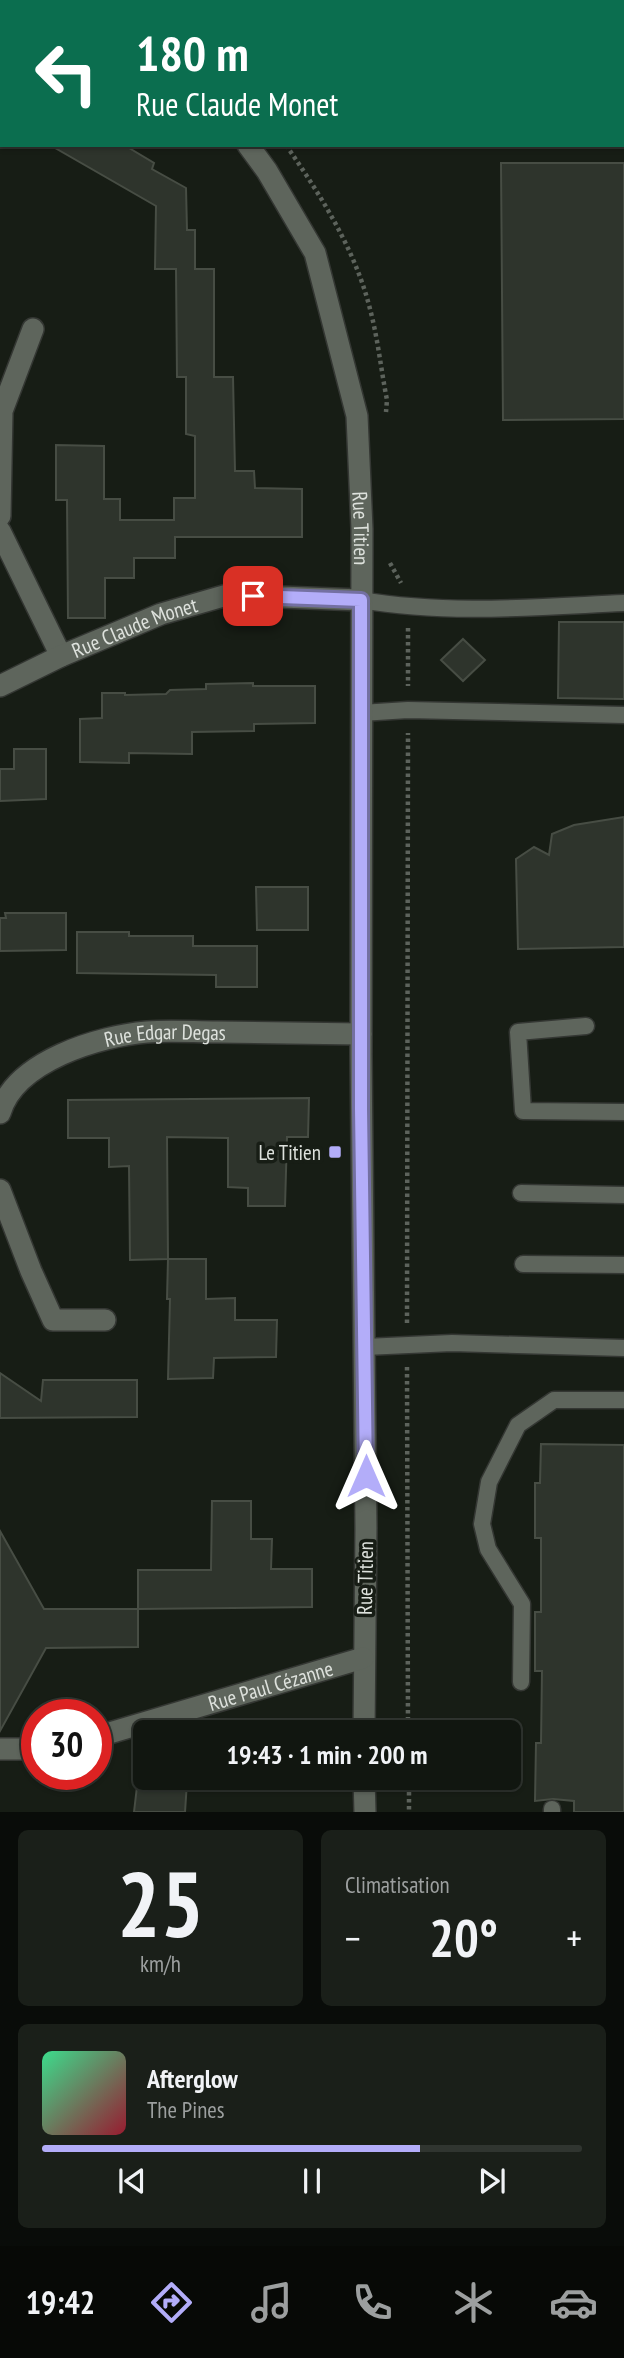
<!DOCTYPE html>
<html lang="fr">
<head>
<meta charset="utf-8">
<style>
	:root { --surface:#111610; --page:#1a1f19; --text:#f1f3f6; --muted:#9c9f9f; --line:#303530; --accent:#b3adf9 }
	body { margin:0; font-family:"PT Sans Narrow",sans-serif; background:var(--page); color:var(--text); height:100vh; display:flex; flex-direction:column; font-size:26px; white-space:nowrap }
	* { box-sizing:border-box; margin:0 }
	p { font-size:23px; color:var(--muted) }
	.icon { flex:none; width:38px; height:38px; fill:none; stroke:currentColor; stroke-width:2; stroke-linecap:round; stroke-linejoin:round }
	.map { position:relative; height:1812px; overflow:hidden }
	.panel { display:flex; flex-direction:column; gap:18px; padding:18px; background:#090c09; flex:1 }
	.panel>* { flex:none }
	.hud { position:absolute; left:0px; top:0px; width:625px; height:147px; box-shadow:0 2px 5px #0004,0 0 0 2px var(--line); background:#0b6e4f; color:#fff; overflow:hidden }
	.speed { position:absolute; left:21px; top:1699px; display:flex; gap:14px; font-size:35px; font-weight:700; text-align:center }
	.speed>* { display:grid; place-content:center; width:91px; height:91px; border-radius:50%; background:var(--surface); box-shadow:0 2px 5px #0004,0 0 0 2px var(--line); line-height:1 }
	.speed .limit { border:10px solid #d22; background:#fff; color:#111 }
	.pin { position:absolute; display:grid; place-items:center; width:60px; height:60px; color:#fff; margin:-30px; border-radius:14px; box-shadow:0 4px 10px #0006 }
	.me { position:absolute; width:77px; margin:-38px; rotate:0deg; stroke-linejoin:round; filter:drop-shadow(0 0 5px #0008) }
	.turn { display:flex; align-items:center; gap:24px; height:147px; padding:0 21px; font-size:32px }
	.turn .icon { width:91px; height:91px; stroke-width:2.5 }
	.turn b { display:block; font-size:49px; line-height:60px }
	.big { font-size:52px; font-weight:600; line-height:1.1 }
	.panel .widget { flex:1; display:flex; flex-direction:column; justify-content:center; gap:10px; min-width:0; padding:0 24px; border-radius:10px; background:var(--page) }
	.panel .dial { align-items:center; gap:0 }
	.dial b { font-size:91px; line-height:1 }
	.song { display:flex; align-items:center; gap:21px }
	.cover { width:84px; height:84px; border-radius:10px; background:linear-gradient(135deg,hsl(150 70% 55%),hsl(350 70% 35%)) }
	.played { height:7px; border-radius:4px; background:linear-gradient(90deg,var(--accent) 70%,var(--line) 70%) }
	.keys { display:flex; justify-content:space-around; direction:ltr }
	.heat { display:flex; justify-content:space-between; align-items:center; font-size:38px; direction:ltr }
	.panel .tiles { flex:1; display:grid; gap:18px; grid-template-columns:1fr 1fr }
	.widget:last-child { grid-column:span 2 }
	.trip { position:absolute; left:133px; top:1720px; width:388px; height:70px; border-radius:10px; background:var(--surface); box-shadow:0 2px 5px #0004,0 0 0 2px var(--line); font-weight:600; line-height:70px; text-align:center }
	.tabs { display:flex; height:112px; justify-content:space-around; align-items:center; background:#070906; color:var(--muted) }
	.tabs .icon { width:49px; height:49px }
	.tabs .active { color:var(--accent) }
	.tabs b { font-size:32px; color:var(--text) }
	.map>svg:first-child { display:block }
</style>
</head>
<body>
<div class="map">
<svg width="624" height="1812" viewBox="0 0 624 1812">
	<rect width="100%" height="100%" fill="#171d15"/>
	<g fill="#2e342c" stroke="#474d44" stroke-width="2">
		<polygon points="50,145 124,145 154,163 152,169 186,188 187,230 195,230 195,269 214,269 214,377 233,377 235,471 254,471 255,488 302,489 302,537 175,537 175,558 134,558 134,578 105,578 105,618 68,618 67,500 56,500 56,445 104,446 104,499 120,499 120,520 174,520 174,498 195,498 195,436 186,434 186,377 177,377 176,269 155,269 156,206"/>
		<polygon points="501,163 624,163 624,419 503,420"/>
		<polygon points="559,622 624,622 624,699 558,698"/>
		<polygon points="463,639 485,660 463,681 441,660"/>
		<polygon points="253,683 253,686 315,686 315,723 254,724 254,731 192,732 192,754 129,753 129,763 80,762 80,719 102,718 102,693 125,693 125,695 166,694 170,690 206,689 206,684"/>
		<polygon points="14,749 46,749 46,799 0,801 0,769 14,769"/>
		<polygon points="624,817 624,947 518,949 516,859 534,847 549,855 552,834 574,825"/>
		<polygon points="256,887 308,887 308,930 257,930"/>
		<polygon points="5,913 66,913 66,950 0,951 0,918 6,918"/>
		<polygon points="77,932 129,932 129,936 193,936 193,946 257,946 257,987 216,987 216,975 77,973"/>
		<polygon points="309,1098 308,1137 287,1137 285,1206 248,1206 248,1188 228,1187 228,1138 167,1137 168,1259 130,1260 129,1166 109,1167 109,1138 68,1138 68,1100"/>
		<polygon points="168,1259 206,1259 206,1299 235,1298 235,1320 277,1320 276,1357 214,1358 213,1378 168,1379 170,1299 167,1299"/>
		<polygon points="0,1373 41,1401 43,1380 137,1380 137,1417 0,1418"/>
		<polygon points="541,1444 624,1445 624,1812 574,1812 574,1801 553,1799 535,1801 536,1743 541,1743 542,1671 535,1671 535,1612 541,1612 541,1538 535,1538 535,1483 540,1483"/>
		<polygon points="212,1501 251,1501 251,1539 272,1539 271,1569 312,1569 312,1607 138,1609 138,1570 211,1570"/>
		<polygon points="0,1531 44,1609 138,1609 138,1647 46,1648 0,1731"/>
		<polygon points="138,1778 187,1782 185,1812 134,1812"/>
	</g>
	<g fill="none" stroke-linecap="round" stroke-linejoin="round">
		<defs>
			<g id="lane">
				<polyline points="300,0 301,2"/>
				<polyline points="394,0 394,2"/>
				<polyline points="315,2 315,0"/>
				<polyline points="472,2 472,0"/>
				<polyline points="540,2 540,0"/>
				<polyline points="619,2 619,0"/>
				<polyline points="623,57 624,57"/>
				<path d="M361,600C448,615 536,607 624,603"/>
				<polyline points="361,713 408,710 624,715"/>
				<polyline points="586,1026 518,1032 523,1111 624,1112"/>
				<polyline points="521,1193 624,1195"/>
				<polyline points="523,1264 624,1265"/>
				<polyline points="365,1347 452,1343 624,1348"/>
				<polyline points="521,1682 522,1604 488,1549 482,1524 489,1482 518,1425 554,1400 624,1400"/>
				<polyline points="552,1809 552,1812"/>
			</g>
			<g id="street">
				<polyline points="126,0 128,2"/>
				<path id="s1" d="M248,145L267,171L315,253L357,416L362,529L361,1055L366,1528L364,1732"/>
				<polyline points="0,516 2,411 33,329"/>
				<polyline points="0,531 61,656"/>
				<path id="s2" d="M0,686L61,656L161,614L227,595L361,600"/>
				<path id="s3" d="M0,1113C15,1061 99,1036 147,1032C170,1030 194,1032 217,1032C265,1033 313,1033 361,1034"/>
				<polyline points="0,1190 31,1271 53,1320 105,1320"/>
				<path id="s4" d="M96,1737L363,1658"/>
				<polyline points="0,1749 37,1749"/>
				<polyline points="364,1778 365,1812"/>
			</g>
		</defs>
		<use href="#lane" stroke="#343733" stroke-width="19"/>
		<use href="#street" stroke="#343733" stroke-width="24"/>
		<g stroke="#5d635c" stroke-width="4.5" stroke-dasharray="3.5 3.5" stroke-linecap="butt">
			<polyline points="162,0 164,2"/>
			<path d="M286,145C321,196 355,249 370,309C378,339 381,370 387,400L386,412"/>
			<polyline points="390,563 401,583"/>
			<polyline points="408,628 408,686"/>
			<polyline points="407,1323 408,733"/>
			<polyline points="407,1367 408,1732"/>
			<polyline points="389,1722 408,1720"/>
			<polyline points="409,1778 409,1812"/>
		</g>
		<use href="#lane" stroke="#5e655c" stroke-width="16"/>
		<use href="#street" stroke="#5e655c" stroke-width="21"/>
	</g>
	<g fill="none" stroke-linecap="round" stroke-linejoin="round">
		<defs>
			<polyline id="route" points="253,596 361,600 361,1109 366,1476"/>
		</defs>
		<use href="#route" stroke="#7470a2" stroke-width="18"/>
		<use href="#route" stroke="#b3adf9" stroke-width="12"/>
	</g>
	<rect fill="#b3adf9" stroke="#171d15" stroke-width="2.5" x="328" y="1145" width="14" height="14" rx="3.5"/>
	<g text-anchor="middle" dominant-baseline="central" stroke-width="7" stroke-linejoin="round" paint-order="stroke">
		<g font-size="21" fill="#dde1dc" stroke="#171d15">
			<text stroke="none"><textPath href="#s1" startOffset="408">Rue Titien</textPath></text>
			<text stroke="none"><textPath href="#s2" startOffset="147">Rue Claude Monet</textPath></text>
			<text stroke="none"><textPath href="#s3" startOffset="194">Rue Edgar Degas</textPath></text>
			<text transform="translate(365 1578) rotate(-89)">Rue Titien</text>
			<text stroke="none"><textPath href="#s4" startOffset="182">Rue Paul Cézanne</textPath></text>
		</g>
		<g font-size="21" fill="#dde1dc" stroke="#171d15" text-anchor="end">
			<text x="321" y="1152">Le Titien</text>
		</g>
	</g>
</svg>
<div class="speed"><div class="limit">30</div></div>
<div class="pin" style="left:253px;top:596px;background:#d93025"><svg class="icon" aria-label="arrive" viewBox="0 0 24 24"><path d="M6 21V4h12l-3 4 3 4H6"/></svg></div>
<svg class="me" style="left:366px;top:1476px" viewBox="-20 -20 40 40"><path d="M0-17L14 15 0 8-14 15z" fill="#b3adf9" stroke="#fff" stroke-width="4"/></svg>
<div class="trip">19:43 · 1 min · 200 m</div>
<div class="hud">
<div class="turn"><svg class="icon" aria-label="left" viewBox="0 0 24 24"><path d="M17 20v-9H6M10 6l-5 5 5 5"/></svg><div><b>180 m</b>Rue Claude Monet</div></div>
</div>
</div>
<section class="panel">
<div class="tiles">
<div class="widget dial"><b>25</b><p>km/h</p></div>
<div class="widget"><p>Climatisation</p>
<div class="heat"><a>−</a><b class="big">20°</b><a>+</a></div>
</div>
<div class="widget">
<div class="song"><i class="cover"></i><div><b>Afterglow</b><p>The Pines</p></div></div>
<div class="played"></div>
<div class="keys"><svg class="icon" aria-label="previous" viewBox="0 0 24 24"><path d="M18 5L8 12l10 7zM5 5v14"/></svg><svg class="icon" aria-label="pause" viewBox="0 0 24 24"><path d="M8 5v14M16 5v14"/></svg><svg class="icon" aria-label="next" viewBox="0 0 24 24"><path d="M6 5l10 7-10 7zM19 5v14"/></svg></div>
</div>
</div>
</section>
<nav class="tabs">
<b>19:42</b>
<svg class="icon active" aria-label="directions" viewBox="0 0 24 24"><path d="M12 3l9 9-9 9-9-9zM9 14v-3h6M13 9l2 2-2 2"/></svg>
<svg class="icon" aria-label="music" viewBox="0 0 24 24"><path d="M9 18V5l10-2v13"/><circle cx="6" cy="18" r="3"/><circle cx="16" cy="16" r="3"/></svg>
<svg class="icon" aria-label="phone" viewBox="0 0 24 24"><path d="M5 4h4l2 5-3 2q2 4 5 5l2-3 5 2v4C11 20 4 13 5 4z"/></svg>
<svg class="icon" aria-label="climate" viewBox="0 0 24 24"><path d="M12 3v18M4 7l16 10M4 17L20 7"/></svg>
<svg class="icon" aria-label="car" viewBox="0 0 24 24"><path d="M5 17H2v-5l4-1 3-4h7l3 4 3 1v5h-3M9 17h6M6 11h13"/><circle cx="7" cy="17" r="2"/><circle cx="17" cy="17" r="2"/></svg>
</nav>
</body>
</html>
